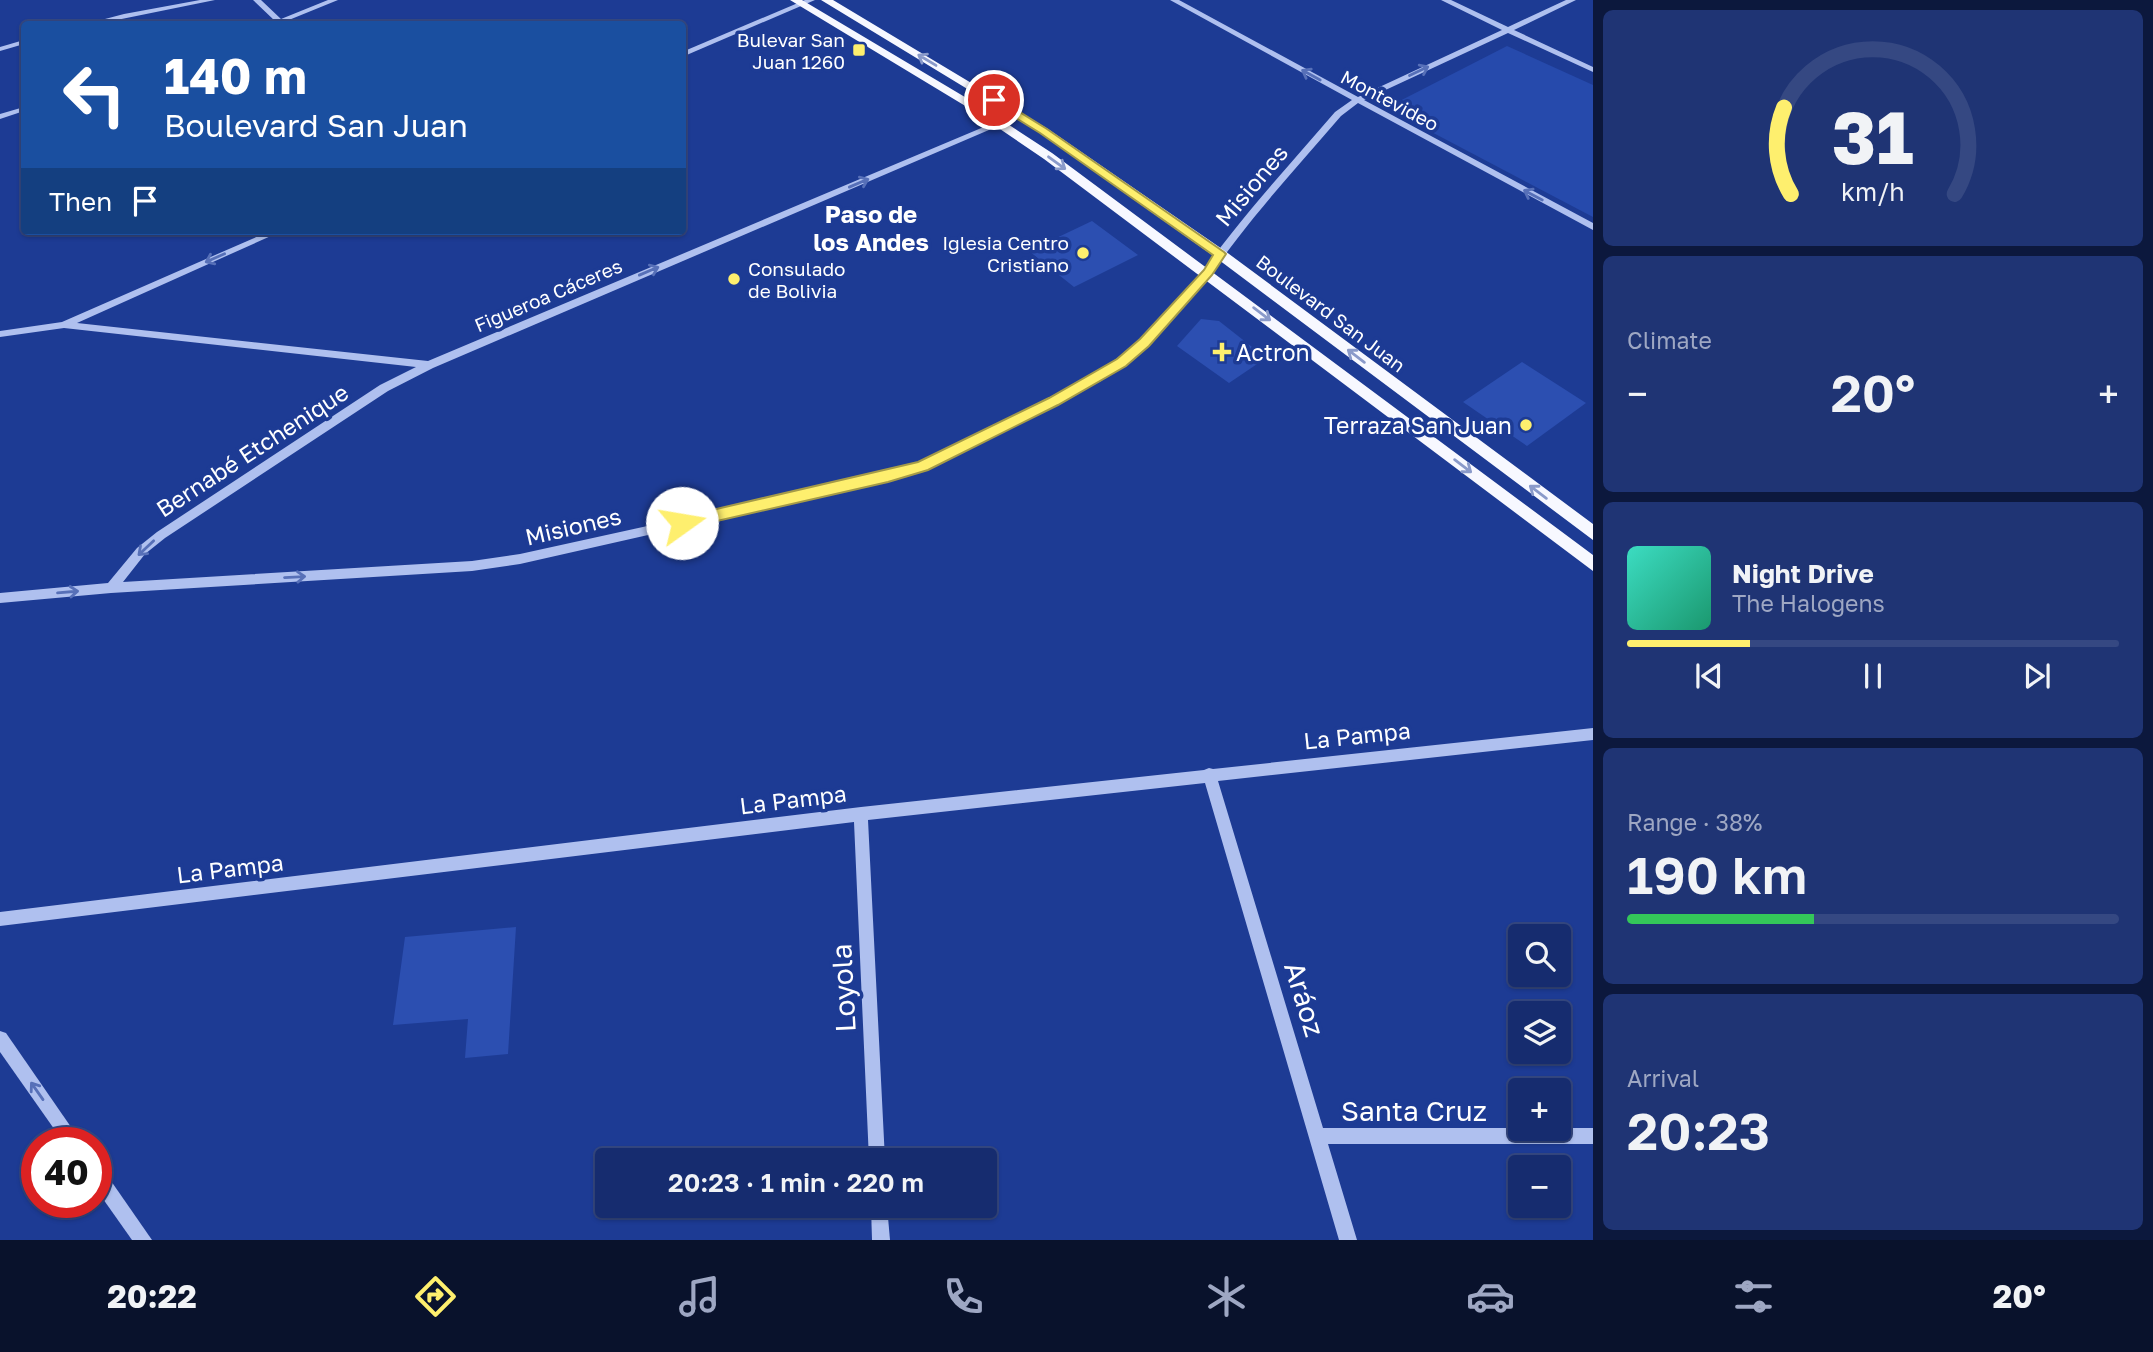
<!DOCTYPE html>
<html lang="en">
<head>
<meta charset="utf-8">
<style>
	:root { --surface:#162c6f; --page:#1f3474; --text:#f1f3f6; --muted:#9ea7c3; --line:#354882; --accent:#feef6e }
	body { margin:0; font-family:"Golos Text",sans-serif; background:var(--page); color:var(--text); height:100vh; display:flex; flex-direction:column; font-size:26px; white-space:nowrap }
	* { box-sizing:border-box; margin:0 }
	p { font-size:23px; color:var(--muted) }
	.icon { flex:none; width:38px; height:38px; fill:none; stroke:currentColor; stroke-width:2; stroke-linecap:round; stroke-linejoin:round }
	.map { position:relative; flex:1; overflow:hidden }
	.sheet { display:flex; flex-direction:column; gap:10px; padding:10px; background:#0c183d; width:560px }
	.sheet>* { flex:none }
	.banner { position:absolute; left:21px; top:21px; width:665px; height:214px; border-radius:7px; box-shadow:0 2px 5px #0004,0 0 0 2px var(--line); background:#1a4fa0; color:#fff; overflow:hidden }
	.buttons { position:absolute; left:1508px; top:924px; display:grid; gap:14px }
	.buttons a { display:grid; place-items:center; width:63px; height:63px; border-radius:7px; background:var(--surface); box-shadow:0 2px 5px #0004,0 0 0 2px var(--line); font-size:35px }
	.speed { position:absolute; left:21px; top:1127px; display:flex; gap:14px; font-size:35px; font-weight:700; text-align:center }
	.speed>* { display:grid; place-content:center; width:91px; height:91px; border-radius:50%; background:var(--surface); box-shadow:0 2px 5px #0004,0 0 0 2px var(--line); line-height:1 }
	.speed .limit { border:10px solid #d22; background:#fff; color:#111 }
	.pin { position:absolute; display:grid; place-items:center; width:60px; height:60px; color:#fff; margin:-30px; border:4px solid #fff; border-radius:50%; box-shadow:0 2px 7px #0007 }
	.me { position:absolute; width:77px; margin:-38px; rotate:77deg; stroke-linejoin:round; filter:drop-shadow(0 0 5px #0008) }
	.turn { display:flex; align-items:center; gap:24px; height:147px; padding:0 28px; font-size:32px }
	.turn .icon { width:91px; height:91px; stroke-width:2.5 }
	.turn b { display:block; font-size:49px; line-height:60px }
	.then { display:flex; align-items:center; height:66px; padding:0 28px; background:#0003; gap:14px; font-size:26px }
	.big { font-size:52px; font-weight:600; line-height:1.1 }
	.sheet .card { flex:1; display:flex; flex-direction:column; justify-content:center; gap:10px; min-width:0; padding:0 24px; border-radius:10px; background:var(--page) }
	.sheet .dial { align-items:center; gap:0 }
	.dial svg { height:182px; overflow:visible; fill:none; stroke:var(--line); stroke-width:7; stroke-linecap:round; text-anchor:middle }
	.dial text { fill:var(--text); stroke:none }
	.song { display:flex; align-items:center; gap:21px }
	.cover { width:84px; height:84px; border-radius:10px; background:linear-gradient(135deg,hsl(170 70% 55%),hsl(160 70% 35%)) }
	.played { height:7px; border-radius:4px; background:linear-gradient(90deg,var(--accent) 25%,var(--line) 25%) }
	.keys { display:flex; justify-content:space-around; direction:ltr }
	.heat { display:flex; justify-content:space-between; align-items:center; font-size:38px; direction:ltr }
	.charge { height:10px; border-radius:5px; background:linear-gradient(90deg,#34c759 38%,var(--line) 0) }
	.trip { position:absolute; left:595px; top:1148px; width:402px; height:70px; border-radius:7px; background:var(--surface); box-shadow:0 2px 5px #0004,0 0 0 2px var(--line); font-weight:600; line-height:70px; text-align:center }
	.tab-bar { display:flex; height:112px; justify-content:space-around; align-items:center; background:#09122c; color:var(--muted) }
	.tab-bar .icon { width:49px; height:49px }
	.tab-bar .selected { color:var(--accent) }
	.tab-bar b { font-size:32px; color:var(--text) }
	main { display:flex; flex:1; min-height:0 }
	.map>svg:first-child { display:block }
</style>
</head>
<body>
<main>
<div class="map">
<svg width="1593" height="1240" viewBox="0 0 1593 1240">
	<rect width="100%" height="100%" fill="#1d3b94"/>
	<polygon fill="#264aac" points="1507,46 1593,85 1593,217 1386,108"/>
	<g fill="#2c4fb1">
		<polygon points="1092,221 1138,255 1074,287 1029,251"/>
		<polygon points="1201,319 1219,321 1266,358 1229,383 1177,346"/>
		<polygon points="1522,362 1586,403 1527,446 1463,402"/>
		<polygon points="516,927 508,1054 465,1058 468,1019 393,1025 405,937"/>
	</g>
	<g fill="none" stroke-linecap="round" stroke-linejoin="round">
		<g fill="#afc0ef" fill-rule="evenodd">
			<polygon points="200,0 215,0 97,24 86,24 124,14"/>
			<polygon points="253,0 261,0 281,19 328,0 338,0 279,24 271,24 275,21"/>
			<polygon points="805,0 815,0 682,57 682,52"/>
			<path d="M1170,0H1179L1358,97L1502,30L1441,0H1451L1508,27L1566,0H1576L1514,30L1593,67V72L1508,33L1364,100L1593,223V230L1358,103L1341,116C1306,157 1270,196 1237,239C1195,294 1160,342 1101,381L923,470L843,491L520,564L472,571L111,593L0,603V593L108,583L137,548L157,532L380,385L416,367L64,328L0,337V331L62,322L270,231H282L77,323L428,361L1017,113L1024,115L433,368L388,391L165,538L145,554L123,582L472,561L520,554L843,483L920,463L1093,375C1153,337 1188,289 1231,234C1264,192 1300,153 1335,112L1352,100Z"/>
			<polygon points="24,40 24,44 0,51 0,47"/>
			<polygon points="24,107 24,111 0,119 0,114"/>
			<polygon points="1593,728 1593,740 1218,781 1323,1128 1593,1128 1593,1144 1328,1144 1357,1240 1339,1240 1205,783 868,820 885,1160 869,1160 854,822 0,926 0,912 861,807 1204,770 1209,768 1213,769"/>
			<polygon points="0,1031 6,1033 82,1143 64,1143 0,1052"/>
			<polygon points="96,1166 102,1168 152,1240 132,1240 96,1189"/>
			<polygon points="871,1206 887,1206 890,1240 872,1240"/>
		</g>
		<g fill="#f7f8ff" fill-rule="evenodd">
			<polygon points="790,0 802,0 980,106 1052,153 1593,555 1593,571 1044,159 972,110"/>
			<polygon points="821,0 833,0 1048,129 1225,251 1593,524 1593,540 1215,257 1040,133"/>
		</g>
	</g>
	<defs><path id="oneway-shaft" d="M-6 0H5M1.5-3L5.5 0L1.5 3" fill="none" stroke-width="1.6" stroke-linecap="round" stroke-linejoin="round" transform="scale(1.75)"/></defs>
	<g stroke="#8a9aca">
		<use href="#oneway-shaft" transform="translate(927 60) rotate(-149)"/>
		<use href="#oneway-shaft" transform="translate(1057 163) rotate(36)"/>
		<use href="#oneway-shaft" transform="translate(1262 314) rotate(37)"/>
		<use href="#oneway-shaft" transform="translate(1356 356) rotate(-143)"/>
		<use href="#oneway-shaft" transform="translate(1463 466) rotate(37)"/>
		<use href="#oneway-shaft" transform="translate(1538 492) rotate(-143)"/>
	</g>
	<g stroke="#5770b8">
		<use href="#oneway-shaft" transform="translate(1419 71) rotate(-25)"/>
		<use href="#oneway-shaft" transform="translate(1311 75) rotate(-151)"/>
		<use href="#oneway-shaft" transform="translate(859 183) rotate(-23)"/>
		<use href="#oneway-shaft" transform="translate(1533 195) rotate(-152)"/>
		<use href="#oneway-shaft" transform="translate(215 258) rotate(156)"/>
		<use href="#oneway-shaft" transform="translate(649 271) rotate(-23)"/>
		<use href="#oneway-shaft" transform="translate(146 548) rotate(137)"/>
		<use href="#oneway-shaft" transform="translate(295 577) rotate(-3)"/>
		<use href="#oneway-shaft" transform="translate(68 592) rotate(-5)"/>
		<use href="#oneway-shaft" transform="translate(37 1091) rotate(-125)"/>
	</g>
	<polygon fill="#feef6e" stroke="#a59b48" stroke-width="2" points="990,98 997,98 1047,129 1224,252 1226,254 1212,275 1149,346 1126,366 1058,405 928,470 888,482 682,529 676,527 674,523 676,519 682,517 918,462 1049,398 1117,359 1140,339 1204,270 1213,255 1040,133 990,102"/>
	<g fill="#feef6e" stroke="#1d3b94" stroke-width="2.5">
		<rect x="852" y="43" width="14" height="14" rx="3.5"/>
		<circle cx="1083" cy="253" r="7"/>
		<circle cx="734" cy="279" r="7"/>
		<path d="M1218.5 341.5h7v7h7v7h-7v7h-7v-7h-7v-7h7z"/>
		<circle cx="1526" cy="425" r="7"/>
	</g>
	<g text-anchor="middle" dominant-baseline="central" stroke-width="7" stroke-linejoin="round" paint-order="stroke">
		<g font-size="19" fill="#fff" stroke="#1d3b94" text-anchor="end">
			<text x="845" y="39">Bulevar San<tspan x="845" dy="22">Juan 1260</tspan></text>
			<text x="1069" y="242">Iglesia Centro<tspan x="1069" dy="22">Cristiano</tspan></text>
			<text x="748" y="268" text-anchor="start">Consulado<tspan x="748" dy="22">de Bolivia</tspan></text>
		</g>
		<g font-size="19" fill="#fff" stroke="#1d3b94">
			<text transform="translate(1390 100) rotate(28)">Montevideo</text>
			<text transform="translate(548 295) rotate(-23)">Figueroa Cáceres</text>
			<text transform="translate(1331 313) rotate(37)">Boulevard San Juan</text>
		</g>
		<g font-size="23" fill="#fff" stroke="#1d3b94">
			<text transform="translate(1251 185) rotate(-50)">Misiones</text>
			<text transform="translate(252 450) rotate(-33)">Bernabé Etchenique</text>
			<text transform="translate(573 526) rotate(-13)">Misiones</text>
			<text transform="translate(1357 735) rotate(-6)">La Pampa</text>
			<text transform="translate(793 799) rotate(-7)">La Pampa</text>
			<text transform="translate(230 868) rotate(-7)">La Pampa</text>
		</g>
		<g font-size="23" fill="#fff" stroke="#1d3b94" text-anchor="start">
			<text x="1236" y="352">Actron</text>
			<text x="1512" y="425" text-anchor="end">Terraza San Juan</text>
		</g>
		<g font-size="24" font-weight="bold" fill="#fff" stroke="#1d3b94">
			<text x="871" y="213">Paso de<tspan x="871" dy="28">los Andes</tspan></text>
		</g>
		<g font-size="28" fill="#fff" stroke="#1d3b94">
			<text transform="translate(843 988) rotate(-93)">Loyola</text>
			<text transform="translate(1305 999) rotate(73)">Aráoz</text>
			<text x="1414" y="1110">Santa Cruz</text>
		</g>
	</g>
</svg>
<div class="buttons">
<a><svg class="icon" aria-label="search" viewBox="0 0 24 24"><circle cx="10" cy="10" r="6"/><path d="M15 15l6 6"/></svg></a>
<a><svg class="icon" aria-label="layers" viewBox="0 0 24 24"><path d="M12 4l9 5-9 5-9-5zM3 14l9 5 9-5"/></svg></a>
<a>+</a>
<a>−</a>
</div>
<div class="speed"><div class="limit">40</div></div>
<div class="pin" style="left:994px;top:100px;background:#d93025"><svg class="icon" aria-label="arrive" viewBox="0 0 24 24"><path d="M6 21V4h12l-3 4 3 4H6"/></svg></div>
<svg class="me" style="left:682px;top:523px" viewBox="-20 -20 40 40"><circle r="19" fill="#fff"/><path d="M0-13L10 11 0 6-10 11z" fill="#feef6e"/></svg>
<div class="trip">20:23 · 1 min · 220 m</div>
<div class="banner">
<div class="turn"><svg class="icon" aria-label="left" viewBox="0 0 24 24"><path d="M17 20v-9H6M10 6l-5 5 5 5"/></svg><div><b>140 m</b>Boulevard San Juan</div></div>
<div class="then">Then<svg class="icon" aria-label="arrive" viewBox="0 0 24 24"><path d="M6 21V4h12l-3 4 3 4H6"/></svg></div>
</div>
</div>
<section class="sheet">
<div class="card dial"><svg viewBox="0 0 100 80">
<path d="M14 69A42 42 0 1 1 86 69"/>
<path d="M14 69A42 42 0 0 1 11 31" stroke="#feef6e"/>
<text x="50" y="56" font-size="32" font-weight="700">31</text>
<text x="50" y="72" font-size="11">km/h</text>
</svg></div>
<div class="card"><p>Climate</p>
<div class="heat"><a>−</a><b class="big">20°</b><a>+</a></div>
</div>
<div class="card">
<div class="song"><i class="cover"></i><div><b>Night Drive</b><p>The Halogens</p></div></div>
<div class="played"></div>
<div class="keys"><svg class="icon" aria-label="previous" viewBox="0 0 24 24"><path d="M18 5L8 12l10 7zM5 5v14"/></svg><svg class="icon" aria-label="pause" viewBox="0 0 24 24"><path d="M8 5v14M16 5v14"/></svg><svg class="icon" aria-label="next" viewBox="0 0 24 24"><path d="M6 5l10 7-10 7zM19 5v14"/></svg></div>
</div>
<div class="card"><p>Range · 38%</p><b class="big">190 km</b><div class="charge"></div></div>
<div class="card"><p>Arrival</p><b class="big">20:23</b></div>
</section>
</main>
<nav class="tab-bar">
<b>20:22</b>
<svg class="icon selected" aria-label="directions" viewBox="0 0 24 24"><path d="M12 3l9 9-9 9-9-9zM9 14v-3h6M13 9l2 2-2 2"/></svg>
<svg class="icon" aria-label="music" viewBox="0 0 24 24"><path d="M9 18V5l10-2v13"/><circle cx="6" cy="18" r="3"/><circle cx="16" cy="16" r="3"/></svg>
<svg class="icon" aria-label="phone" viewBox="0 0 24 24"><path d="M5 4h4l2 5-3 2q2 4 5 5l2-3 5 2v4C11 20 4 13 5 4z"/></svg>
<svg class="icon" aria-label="climate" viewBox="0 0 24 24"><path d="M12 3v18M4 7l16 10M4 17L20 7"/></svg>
<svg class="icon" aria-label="car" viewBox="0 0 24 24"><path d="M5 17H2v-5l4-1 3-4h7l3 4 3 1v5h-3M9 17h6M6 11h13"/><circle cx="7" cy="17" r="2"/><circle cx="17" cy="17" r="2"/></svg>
<svg class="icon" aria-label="filters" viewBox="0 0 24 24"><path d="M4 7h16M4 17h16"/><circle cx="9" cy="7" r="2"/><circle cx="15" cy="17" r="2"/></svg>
<b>20°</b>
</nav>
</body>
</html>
